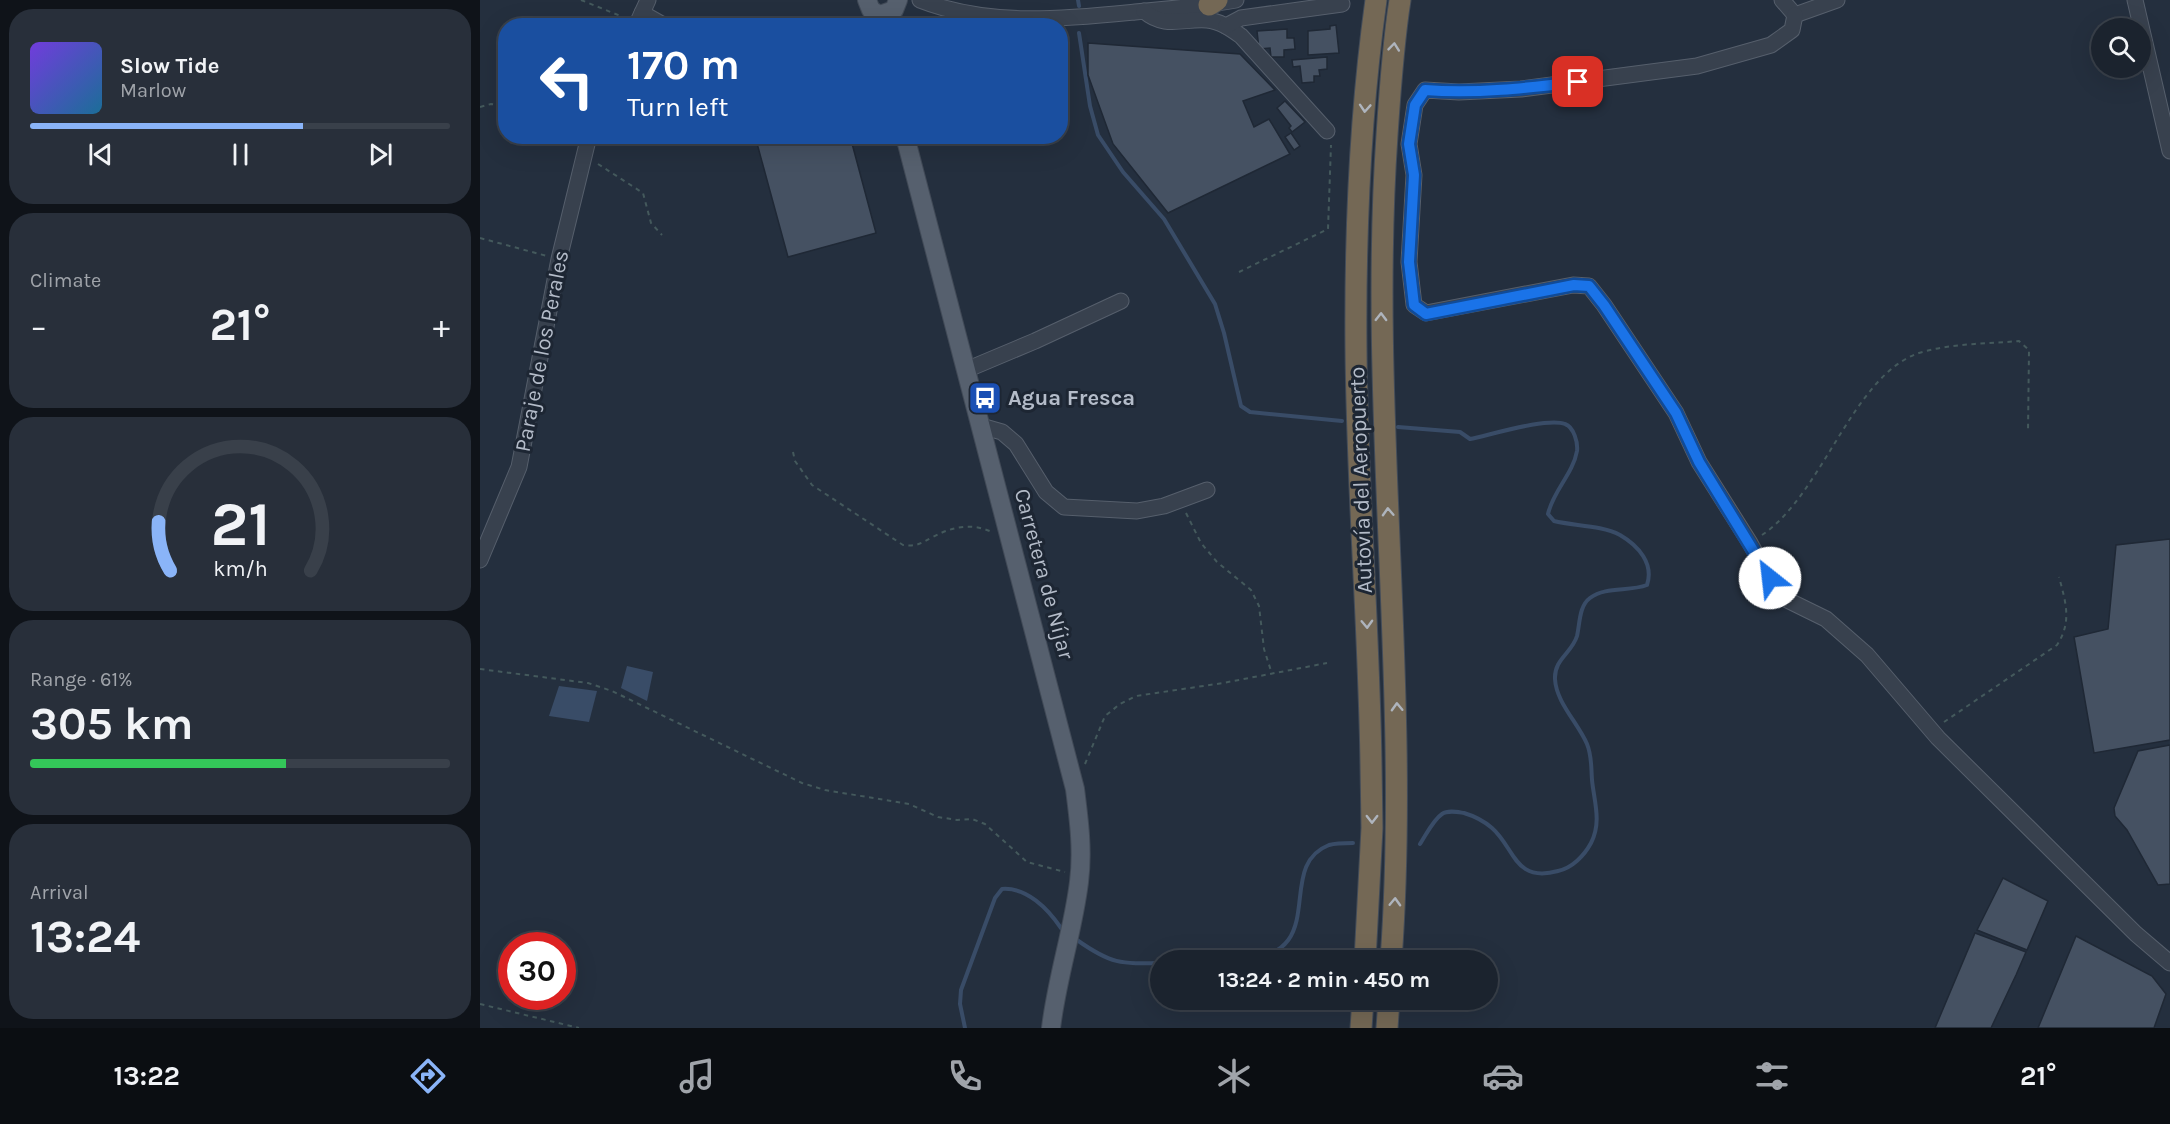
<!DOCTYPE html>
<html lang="en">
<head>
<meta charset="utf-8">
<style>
	:root { --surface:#1b232e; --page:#282f3a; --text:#f1f3f6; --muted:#a0a4aa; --line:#39404a; --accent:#8ab4f8 }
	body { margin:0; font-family:Karla,sans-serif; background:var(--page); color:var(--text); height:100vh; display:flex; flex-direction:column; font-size:22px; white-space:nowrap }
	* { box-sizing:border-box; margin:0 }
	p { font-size:20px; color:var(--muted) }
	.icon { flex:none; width:33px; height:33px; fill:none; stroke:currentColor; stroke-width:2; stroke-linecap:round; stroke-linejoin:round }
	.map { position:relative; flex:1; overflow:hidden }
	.details { display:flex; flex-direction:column; gap:9px; padding:9px; background:#0f1319; width:480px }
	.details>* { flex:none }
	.hud { position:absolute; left:18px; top:18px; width:570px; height:126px; border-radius:24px; box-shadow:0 6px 24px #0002,0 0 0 2px var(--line); background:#1a4fa0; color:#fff; overflow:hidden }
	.tools { position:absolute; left:1611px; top:18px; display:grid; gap:12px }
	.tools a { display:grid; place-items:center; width:60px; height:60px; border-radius:50%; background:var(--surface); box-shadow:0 6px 24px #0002,0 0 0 2px var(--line); font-size:30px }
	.speed { position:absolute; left:18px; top:932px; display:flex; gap:12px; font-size:30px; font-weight:700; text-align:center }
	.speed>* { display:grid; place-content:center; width:78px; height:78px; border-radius:50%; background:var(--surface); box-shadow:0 6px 24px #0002,0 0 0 2px var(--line); line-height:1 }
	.speed .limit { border:9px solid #d22; background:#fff; color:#111 }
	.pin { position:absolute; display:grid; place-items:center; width:51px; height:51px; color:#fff; margin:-26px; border-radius:12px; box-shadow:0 3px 9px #0006 }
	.me { position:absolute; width:66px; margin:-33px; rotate:331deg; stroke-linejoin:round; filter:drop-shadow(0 0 4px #0008) }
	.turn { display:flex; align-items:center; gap:21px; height:126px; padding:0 30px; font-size:27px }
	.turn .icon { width:78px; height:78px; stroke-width:2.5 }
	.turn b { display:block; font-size:42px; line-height:51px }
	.big { font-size:45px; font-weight:700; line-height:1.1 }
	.details .card { flex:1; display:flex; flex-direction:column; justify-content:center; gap:9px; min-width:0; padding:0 21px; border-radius:24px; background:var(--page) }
	.details .dial { align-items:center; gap:0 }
	.dial svg { height:156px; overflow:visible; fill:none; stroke:var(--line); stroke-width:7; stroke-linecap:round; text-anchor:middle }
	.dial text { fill:var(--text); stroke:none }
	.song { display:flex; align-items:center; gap:18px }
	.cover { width:72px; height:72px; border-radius:9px; background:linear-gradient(135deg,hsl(260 70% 55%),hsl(200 70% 35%)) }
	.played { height:6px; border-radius:3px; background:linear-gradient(90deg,var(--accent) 65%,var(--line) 65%) }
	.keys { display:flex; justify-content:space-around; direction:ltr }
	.heat { display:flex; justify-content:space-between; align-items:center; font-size:33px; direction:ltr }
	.charge { height:9px; border-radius:4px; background:linear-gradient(90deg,#34c759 61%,var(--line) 0) }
	.trip { position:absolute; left:670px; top:950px; width:348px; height:60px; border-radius:30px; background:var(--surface); box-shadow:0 6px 24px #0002,0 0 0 2px var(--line); font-weight:700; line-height:60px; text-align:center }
	.tabs { display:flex; height:96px; justify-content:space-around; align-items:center; background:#0b0e12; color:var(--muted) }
	.tabs .icon { width:42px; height:42px }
	.tabs .on { color:var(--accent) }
	.tabs b { font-size:27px; color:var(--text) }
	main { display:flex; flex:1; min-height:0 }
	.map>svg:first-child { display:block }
</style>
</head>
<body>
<main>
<section class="details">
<div class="card">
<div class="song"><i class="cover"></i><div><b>Slow Tide</b><p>Marlow</p></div></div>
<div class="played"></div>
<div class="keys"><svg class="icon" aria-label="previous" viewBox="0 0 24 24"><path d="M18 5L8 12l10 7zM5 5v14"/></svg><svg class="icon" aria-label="pause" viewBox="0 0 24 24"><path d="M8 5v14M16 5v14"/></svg><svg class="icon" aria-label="next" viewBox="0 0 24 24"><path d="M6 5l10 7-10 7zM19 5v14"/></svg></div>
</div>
<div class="card"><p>Climate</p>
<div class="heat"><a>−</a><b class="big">21°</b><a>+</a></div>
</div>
<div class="card dial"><svg viewBox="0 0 100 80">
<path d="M14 69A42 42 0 1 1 86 69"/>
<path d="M14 69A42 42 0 0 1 8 44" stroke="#8ab4f8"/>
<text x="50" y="56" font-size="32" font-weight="700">21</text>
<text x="50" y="72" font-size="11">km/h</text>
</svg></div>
<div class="card"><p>Range · 61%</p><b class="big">305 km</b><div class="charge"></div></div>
<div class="card"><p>Arrival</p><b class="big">13:24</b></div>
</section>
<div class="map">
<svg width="1690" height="1028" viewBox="0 0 1690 1028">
	<rect width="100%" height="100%" fill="#242f3e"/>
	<g fill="#394c67">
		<polygon points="147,666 173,672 167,701 141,688"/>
		<polygon points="79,686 117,691 109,722 69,716"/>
	</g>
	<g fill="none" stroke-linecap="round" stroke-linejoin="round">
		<g stroke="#394c67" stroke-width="4">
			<polyline points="598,0 599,6"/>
			<polyline points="599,33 610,106 618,135 643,172 684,219 735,304 744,333 761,406 770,412 862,421"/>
			<path d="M918,427L980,432L990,439C1010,435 1068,417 1085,424C1094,427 1098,443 1097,451C1093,474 1073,491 1068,514L1074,521C1094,526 1121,525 1140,535C1159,546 1174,564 1167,585C1149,592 1126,586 1110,598C1099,606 1100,623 1097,636C1092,653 1074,659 1075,679C1076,702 1098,723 1107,744C1112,756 1111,767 1112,780C1114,801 1122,822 1111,843C1104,856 1092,868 1078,871C1034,883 1035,848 1012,828C1004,821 994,816 984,813C977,812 968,810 962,814C953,820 946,835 940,844"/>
			<path d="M597,940C631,964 640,964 681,963"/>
			<path d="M758,960C855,957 792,867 849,845C856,843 866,843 873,843"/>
			<path d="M485,1028L480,1004L481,990L515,898L522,889C547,887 568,909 581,928"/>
		</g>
	</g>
	<g fill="#455162" stroke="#1f2835" stroke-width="1.5">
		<polygon points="856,25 859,53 828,55 828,31 850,29 850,26"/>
		<polygon points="807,29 807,38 814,38 815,49 804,50 804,57 791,57 790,48 779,49 777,31"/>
		<polygon points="608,43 760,54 795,90 763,101 774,127 789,119 810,154 688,213 633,144 608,75"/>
		<polygon points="847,57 847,69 839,70 840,76 834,76 834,82 822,83 820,66 813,67 812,60"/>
		<polygon points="805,101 825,122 812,132 809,128 811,126 797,108"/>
		<polygon points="811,133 820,146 814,150 805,137"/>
		<polygon points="275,136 370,136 396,233 308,257"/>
		<polygon points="1690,539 1690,740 1614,753 1594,637 1628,629 1636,545"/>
		<polygon points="1690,745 1690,884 1678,885 1647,830 1635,816 1634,808 1658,751"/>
		<polygon points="1523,878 1568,901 1547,950 1497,930"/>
		<polygon points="1495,933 1546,952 1536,975 1511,1028 1455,1028"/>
		<polygon points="1596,936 1672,976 1686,994 1674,1028 1558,1028"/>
	</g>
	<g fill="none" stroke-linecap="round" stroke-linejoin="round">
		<defs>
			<g id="minor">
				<path d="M440,0C509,27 584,19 655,12C689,9 723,6 756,0"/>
				<polyline points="1302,0 1315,15 1357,0"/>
				<polyline points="1655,0 1690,151"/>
				<path d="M664,11C684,29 704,18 727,20C740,21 751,29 761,36L847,131"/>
				<polyline points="162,13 185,26"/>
				<polyline points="1315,15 1312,30 1291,45 1217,66 1041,89 979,92 945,90 935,105 929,144 934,175 929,262 934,305 946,313 1093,285 1109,286 1124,305 1196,413 1219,462 1270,543 1299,596 1346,619 1387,655 1458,738 1656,934 1690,963"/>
				<polyline points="156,26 168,0"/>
				<polyline points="746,26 761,18 862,4"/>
				<polyline points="486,370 555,341 641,301"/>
				<polyline points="501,426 522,432 536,444 566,492 584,507 657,511 684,506 727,490"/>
				<polyline points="0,560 39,467 79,259 109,136"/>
			</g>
			<g id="major">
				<polyline points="387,0 391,10 400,15 414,10 418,0"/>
				<path d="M425,136L595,789C599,820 603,851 599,882C593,931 577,978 571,1028"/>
			</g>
			<g id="highway">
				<polyline points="729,5 737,0"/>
				<path d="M885,960L892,828L891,765C889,626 877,487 876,348C875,232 880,115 896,0"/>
				<path d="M911,960C931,685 888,410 907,135C910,90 913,44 920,0"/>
				<polyline points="881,1028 883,999"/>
				<polyline points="907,1028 909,999"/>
			</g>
		</defs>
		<use href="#minor" stroke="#565f6c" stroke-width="17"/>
		<use href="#major" stroke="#414a57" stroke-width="20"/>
		<use href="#highway" stroke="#434c59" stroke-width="23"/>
		<g stroke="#44595c" stroke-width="2" stroke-dasharray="4.5 4.5" stroke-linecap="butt">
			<polyline points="101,0 143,17"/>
			<polyline points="0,107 11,104 26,106"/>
			<polyline points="118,164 163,193 171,223 182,235"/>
			<polyline points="0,238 67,256"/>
			<polyline points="759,272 848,229 851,145"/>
			<path d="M313,452L315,461L332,485L423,545C437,547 441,543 453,537C473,526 492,523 512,532"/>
			<polyline points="706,513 721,543 737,562 771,590 779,606 784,649 792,674"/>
			<path d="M1282,535C1343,494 1373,375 1439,353C1471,343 1506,344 1539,341L1549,350L1548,431"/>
			<polyline points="0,669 108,683 132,691 322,783 345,790 429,804 458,817 477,820 492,819 505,824 547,862 585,872"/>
			<path d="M1464,722L1577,645C1592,622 1586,603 1579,577"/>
			<polyline points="605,764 625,716 640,704 656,696 743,683 847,663"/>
			<polyline points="0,1004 99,1028"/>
		</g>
		<use href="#minor" stroke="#38414e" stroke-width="15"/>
		<use href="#major" stroke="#56606e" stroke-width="18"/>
		<use href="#highway" stroke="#746855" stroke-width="21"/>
	</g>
	<defs><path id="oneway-chevron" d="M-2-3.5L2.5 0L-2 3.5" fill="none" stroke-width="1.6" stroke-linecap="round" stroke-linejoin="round" transform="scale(1.5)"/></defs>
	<g stroke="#aeb4bd">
		<use href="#oneway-chevron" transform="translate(914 47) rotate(-84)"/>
		<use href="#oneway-chevron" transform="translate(885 108) rotate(94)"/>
		<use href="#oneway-chevron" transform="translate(901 317) rotate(-89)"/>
		<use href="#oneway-chevron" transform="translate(908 512) rotate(-93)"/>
		<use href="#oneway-chevron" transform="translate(887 624) rotate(88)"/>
		<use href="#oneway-chevron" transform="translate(917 707) rotate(-92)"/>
		<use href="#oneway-chevron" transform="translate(892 819) rotate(90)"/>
		<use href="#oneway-chevron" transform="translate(915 902) rotate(-88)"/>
	</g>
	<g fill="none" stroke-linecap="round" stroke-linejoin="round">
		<defs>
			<path id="route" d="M1098,82C1047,88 996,94 945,90L935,105L929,144L934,175L929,262L934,305L946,314L1094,285L1109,286L1124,305L1196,413L1219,462L1290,578"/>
		</defs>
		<use href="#route" stroke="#114b97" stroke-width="15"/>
		<use href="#route" stroke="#1a73e8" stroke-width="10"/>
	</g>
	<defs>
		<symbol id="bus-square" viewBox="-11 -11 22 22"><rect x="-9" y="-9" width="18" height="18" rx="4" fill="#1a4fb4" stroke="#1d2633"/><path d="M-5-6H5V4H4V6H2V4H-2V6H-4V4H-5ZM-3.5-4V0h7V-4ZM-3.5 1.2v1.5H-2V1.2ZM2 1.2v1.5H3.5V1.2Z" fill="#fff"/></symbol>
	</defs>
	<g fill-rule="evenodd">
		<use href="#bus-square" x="486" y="379" width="38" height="38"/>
	</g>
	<g text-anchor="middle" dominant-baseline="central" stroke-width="6" stroke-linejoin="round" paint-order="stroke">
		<g font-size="22" fill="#b4bcc9" stroke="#1d2633">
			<text transform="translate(62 351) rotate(-79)">Paraje de los Perales</text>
			<text transform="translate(881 480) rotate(-92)">Autovía del Aeropuerto</text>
			<text transform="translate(564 574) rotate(75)">Carretera de Níjar</text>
		</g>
		<g font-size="22" font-weight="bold" fill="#b4bcc9" stroke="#1d2633" text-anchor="start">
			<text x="528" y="398">Agua Fresca</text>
		</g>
	</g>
</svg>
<div class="tools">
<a><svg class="icon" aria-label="search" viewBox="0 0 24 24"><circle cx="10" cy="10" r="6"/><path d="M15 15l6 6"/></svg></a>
</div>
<div class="speed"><div class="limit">30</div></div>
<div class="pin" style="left:1098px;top:82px;background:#d93025"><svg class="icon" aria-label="arrive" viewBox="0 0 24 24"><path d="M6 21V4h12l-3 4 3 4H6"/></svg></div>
<svg class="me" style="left:1290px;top:578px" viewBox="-20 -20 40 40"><circle r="19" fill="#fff"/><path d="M0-13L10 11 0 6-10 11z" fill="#1a73e8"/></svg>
<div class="trip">13:24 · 2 min · 450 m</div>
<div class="hud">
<div class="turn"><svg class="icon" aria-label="left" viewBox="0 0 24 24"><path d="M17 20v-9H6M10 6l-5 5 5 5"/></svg><div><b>170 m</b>Turn left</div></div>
</div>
</div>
</main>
<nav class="tabs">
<b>13:22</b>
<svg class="icon on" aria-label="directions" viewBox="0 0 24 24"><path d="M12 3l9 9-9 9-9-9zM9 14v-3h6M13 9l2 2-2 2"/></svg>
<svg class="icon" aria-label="music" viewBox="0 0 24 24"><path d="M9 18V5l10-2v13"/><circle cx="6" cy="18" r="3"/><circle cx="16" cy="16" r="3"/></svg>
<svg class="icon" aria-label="phone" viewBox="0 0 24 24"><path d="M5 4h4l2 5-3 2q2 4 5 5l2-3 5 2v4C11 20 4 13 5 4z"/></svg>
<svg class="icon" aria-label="climate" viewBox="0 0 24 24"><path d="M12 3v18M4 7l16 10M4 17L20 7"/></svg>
<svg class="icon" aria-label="car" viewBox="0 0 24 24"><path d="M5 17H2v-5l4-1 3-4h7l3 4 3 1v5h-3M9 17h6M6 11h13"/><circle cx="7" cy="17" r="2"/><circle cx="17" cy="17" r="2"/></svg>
<svg class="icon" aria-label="filters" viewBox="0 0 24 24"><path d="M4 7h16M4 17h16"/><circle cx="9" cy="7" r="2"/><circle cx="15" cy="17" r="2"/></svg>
<b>21°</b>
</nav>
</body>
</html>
